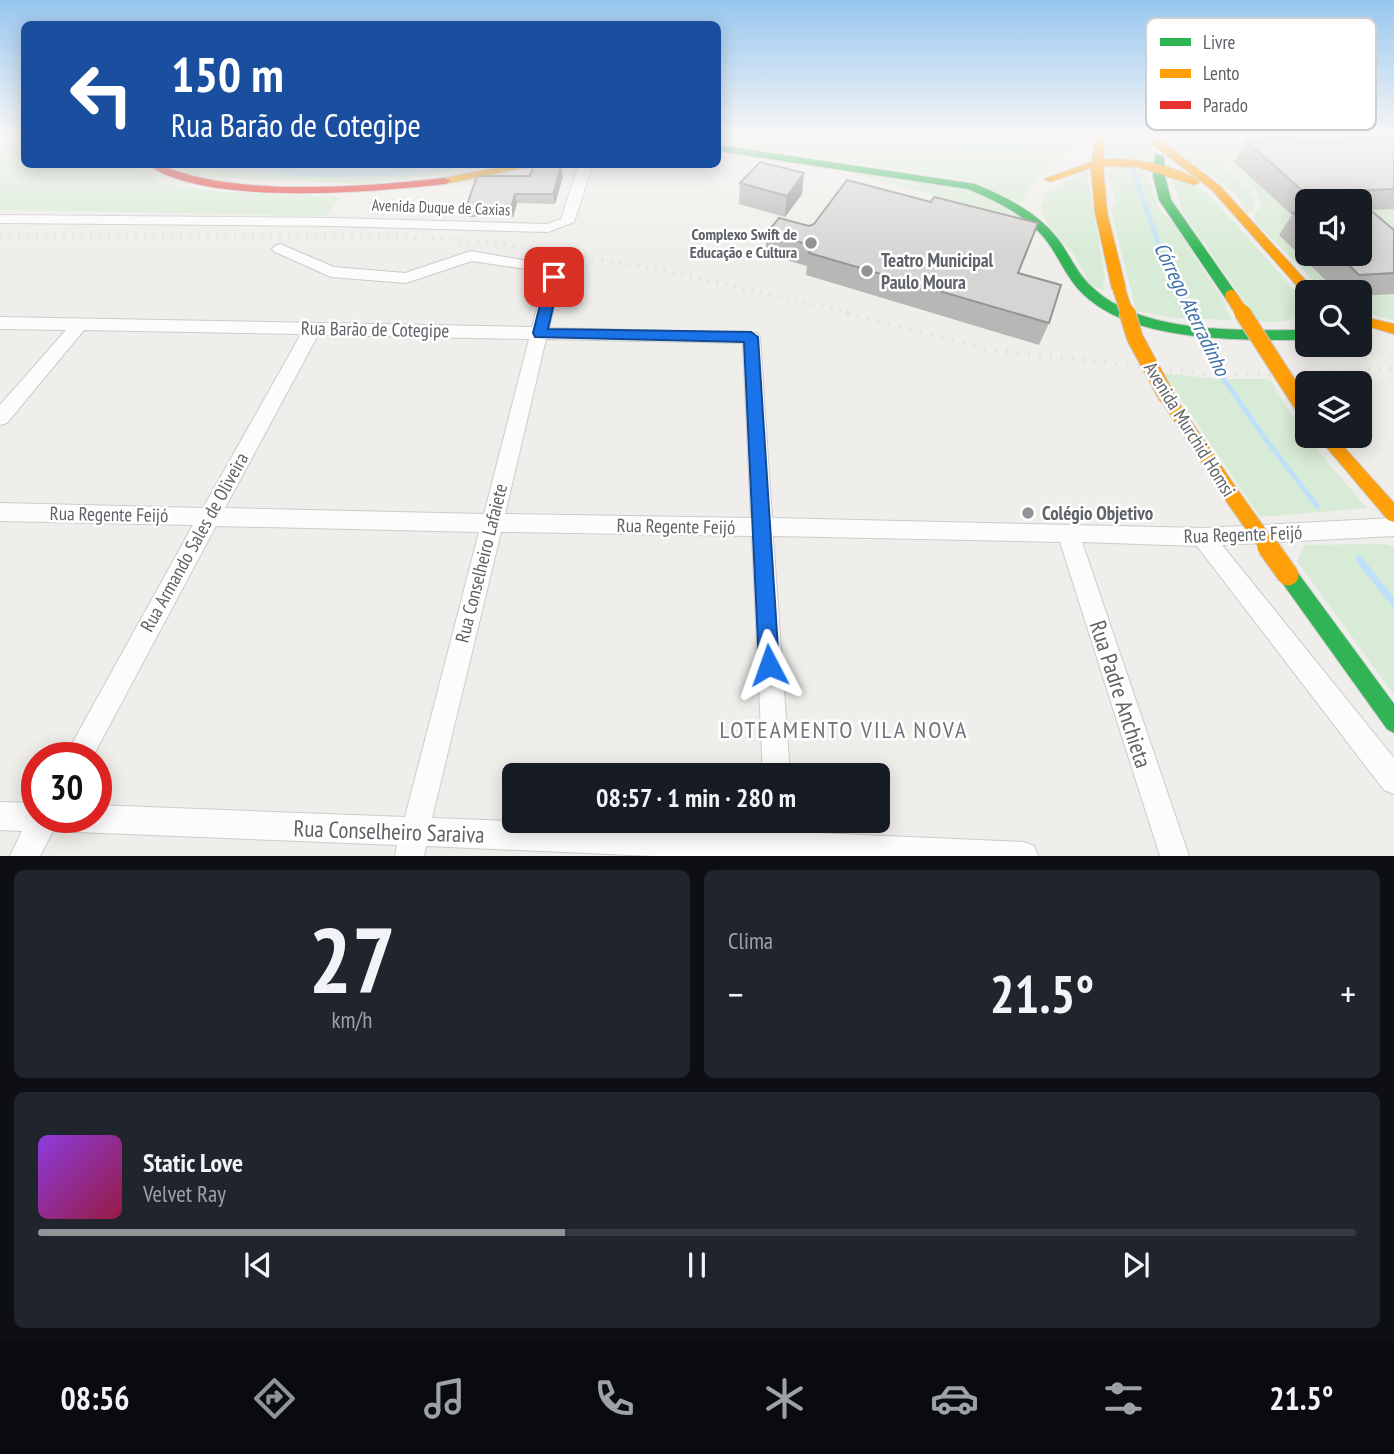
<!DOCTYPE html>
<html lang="pt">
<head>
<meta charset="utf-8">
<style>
	:root { --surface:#171b24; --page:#20242c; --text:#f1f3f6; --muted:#9ea1a6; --line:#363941; --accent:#919496 }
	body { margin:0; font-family:"PT Sans Narrow",sans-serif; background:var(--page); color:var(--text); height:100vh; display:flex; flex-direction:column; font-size:26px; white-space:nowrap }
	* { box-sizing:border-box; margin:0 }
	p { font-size:23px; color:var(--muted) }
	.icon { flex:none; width:38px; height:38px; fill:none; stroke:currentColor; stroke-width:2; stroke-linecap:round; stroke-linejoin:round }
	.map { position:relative; height:856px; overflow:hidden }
	.details { display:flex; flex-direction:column; gap:14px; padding:14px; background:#0d0f14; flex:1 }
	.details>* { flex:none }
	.top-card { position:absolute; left:21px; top:21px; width:700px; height:147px; border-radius:10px; box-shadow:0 4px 18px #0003; background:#1a4fa0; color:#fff; overflow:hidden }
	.controls { position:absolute; left:1295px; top:189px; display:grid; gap:14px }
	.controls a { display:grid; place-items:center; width:77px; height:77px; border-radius:10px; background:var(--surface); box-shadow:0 4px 18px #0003; font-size:35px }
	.speed { position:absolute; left:21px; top:742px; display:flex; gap:14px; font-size:35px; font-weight:700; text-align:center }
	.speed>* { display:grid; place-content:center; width:91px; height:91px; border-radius:50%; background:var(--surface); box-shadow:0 4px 18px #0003; line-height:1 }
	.speed .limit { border:10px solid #d22; background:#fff; color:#111 }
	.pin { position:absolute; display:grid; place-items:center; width:60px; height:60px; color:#fff; margin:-30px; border-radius:14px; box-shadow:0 4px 10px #0006 }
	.me { position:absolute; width:77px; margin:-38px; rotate:356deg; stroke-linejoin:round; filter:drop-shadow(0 0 5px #0008) }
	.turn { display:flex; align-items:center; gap:24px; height:147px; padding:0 35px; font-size:32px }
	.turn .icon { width:91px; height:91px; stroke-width:2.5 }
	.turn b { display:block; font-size:49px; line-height:60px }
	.big { font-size:52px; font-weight:800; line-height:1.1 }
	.details .card { flex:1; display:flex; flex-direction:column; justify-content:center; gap:10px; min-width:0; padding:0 24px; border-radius:10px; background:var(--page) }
	.details .dial { align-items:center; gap:0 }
	.dial b { font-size:91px; line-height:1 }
	.song { display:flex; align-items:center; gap:21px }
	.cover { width:84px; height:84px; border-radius:10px; background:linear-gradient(135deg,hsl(270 70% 55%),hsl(340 70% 35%)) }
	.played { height:7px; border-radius:4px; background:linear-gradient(90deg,var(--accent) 40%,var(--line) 40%) }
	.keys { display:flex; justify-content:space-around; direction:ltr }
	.heat { display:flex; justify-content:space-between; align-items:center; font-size:38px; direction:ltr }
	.details .tiles { flex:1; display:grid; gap:14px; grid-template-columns:1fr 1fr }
	.card:last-child { grid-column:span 2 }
	.trip { position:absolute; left:502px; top:763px; width:388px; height:70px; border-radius:10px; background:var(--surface); box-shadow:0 4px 18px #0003; font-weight:800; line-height:70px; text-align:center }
	.menu { display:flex; height:112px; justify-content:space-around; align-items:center; background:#090b0e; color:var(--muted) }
	.menu .icon { width:49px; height:49px }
	.menu .active { color:var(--accent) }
	.menu b { font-size:32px; color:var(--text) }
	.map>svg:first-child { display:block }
</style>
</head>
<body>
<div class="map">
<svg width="1394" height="856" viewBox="0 0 1394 856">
	<rect width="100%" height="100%" fill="#efeeea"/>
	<g fill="#d8ebd6" fill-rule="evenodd">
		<polygon points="0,135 24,135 24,164 136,165 163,185 227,192 341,197 325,216 0,210"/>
		<polygon points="718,135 894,135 946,147 983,150 1025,148 1042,145 1061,135 1086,135 1036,179 1022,204 976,182 718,141"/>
		<polygon points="1105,135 1141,135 1149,145 1154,165 1107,157"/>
		<path d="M1161,135H1394V321L1360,311V292H1325L1257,224L1254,214L1262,205L1255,190L1221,157L1225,154L1219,157L1221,163L1251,191L1256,203L1253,210L1247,213L1234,193L1173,148ZM1307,201H1360V254H1307Z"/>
		<polygon points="171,165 199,165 215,169 308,177 370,177 506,165 365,184 206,177 185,172"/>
		<polygon points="1119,166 1143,171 1148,176 1159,209 1173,223 1227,306 1224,307 1232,320 1177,318 1136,311 1111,209 1116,202 1108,173 1109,170"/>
		<polygon points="855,171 900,181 949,185 976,193 1020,217 1018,224 1011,222 1013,216 852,174"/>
		<polygon points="1085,172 1087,173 1105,277 1103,284 1104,291 1090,284 1074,254 1046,222 1041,209 1045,193"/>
		<path d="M1172,180L1190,183L1210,196L1304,300V312C1292,323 1271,324 1257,320L1182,211Z"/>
		<path d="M1163,373L1218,379H1270C1296,427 1331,466 1367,508L1260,517Z"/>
		<polygon points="1384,544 1394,547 1394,695 1297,561 1304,545"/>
	</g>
	<g fill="#bfe0f9">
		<path d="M894,135H1061C1020,163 938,149 894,135Z"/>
		<polygon points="199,165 199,164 485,165 412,175 370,177 308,177 215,169"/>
	</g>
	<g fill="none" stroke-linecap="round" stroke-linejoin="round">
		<polyline stroke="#bfe0f9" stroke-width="4.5" points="1109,138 1127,154 1163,256 1189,314"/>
		<polyline stroke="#bfe0f9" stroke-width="5" points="1188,312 1212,351 1212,362 1264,437 1317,506"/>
		<polyline stroke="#bfe0f9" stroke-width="7" points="1359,559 1394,603"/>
		<defs>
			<g id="street">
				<polygon points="579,164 593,164 574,222 548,232 334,226 0,223 0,215 334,218 547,224 561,219"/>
				<path d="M280,244L334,267L405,273L471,251L561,267L563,270L549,328L757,333L760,337L772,518L1203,528L1394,518V536L1222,545L1394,758V794L1384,790L1197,546L1082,542L1189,856H1160L1060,542L773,536L790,775H763L752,536L501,532L432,818L765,831V821H793L794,832L1024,842L1034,846L1038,856H654L426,846L424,856H395L397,845L53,831L40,856H10L22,831L0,830V802L37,803V817H96V805L405,817L479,532L216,526L92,758H64L193,525L0,521V503L203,508L301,334L84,330L7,423L0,425V405L66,330L0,329V317L532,327L545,278L539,271L472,261L406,283L331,277L275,252L272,249L275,246ZM318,335L529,339L484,514L225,508ZM546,339L743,343L751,518L505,514Z"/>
			</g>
			<g id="fast">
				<path d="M718,145L975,184C1006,197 1037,212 1058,239C1070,255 1077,274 1092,287C1141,335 1243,330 1307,330V340C1241,340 1130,343 1081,292C1068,279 1061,262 1051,247C1032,218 999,202 968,189L718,151Z"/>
				<polygon points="1155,154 1164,156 1165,176 1171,200 1238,296 1236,299 1226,299 1159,200 1153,176"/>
				<polygon points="1288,567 1295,569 1394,704 1394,733 1387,729 1281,581 1279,575 1281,569"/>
			</g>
			<g id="slow">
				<path d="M1096,135H1106L1103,160C1129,156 1179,166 1200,182L1194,185L1137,167L1103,166L1107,212L1126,289L1119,293L1112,289L1095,212L1091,168L1050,182L1044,179L1092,162Z"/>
				<polygon points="1152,140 1160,140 1220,186 1316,292 1307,292 1305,295 1212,190 1152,144"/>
				<polygon points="516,164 542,164 445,184 439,181 445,178"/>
				<polygon points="1360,316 1394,324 1394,334 1360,324"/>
				<polygon points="1167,392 1172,393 1239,492 1242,497 1239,502 1233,504 1227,502 1159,397"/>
				<polygon points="1317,436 1334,436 1394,503 1394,522 1388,520"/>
			</g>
			<path id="jam" d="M147,164C161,164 169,169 183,173C205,180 229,183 252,185C316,190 381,185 445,178L451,181L445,184C375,192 204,207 147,164Z"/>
		</defs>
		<use href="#street" stroke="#cbcccc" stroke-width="2"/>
		<use href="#fast" stroke="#cacacb" stroke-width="2"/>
		<use href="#slow" stroke="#cacacb" stroke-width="2"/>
		<use href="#jam" stroke="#cacacb" stroke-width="2"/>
		<use href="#street" fill="#fdfcfc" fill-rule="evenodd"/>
		<use href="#fast" fill="#30b455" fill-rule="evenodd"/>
		<use href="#slow" fill="#ff9f0a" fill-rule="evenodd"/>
		<use href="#jam" fill="#e5322d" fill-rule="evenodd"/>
		<polyline stroke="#e4e4e4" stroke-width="4.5" stroke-dasharray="2 7" stroke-linecap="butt" points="0,237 406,237 488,242 653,268 854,314"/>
		<polyline stroke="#e4e4e4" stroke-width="5" stroke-dasharray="2 9" stroke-linecap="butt" points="846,312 984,349 1210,374 1302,374 1394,368"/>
		<defs>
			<g id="slow-bridge-far2">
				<polyline points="1119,289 1127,314"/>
				<polyline points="1231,296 1243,314"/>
			</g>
			<g id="slow-bridge-far1">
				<polyline points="1127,312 1135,338 1167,397"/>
				<polyline points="1242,312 1302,405"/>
				<polyline points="1233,497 1269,548"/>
			</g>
			<polyline id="slow-bridge" points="1268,547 1288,575"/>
		</defs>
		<use href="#slow-bridge-far2" stroke="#cacacb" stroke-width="14" stroke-linecap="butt"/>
		<use href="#slow-bridge-far1" stroke="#cacacb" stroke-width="18" stroke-linecap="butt"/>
		<use href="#slow-bridge" stroke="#cacacb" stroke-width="23" stroke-linecap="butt"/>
		<use href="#slow-bridge-far2" stroke="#ff9f0a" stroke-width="12"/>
		<use href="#slow-bridge-far1" stroke="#ff9f0a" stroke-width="16"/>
		<use href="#slow-bridge" stroke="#ff9f0a" stroke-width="21"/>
	</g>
	<g fill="#b8b7b5" fill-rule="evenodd">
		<path d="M1394,138V209L1371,210L1394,230V294L1360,296V292H1338L1279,235L1292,215L1234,162L1246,141L1302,142ZM1307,201H1360V254H1307Z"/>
		<polygon points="804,173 802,194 785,217 739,204 740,183"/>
		<polygon points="530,176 563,176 555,204 517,203 513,217 468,217 466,208"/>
		<polygon points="809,226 1018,273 1049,323 1039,345 806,275 807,266 765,254 767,233"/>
	</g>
	<g fill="#969594">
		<polygon points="561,167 563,176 555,204 553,194"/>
		<polygon points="804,173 802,194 785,217 787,196"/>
		<polygon points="515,194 517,203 513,217 511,208"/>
	</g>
	<g fill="#d6d5d3" stroke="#969594" stroke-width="2">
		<polygon points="1394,138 1394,189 1348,191 1394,230 1394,273 1359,275 1337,254 1360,254 1360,201 1314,201 1246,141 1299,139 1302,142"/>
		<polygon points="760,162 804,173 787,196 740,183"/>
		<polygon points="533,166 561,167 553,194 515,194 511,208 466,208 477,176 530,176"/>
		<polygon points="847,180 931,202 934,197 1038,223 1018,273 1061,285 1049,323 809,253 814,246 767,233 779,218 809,226 814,224"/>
		<polygon points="1293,213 1307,213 1307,226"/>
	</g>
	<linearGradient id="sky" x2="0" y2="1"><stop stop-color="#97c6ef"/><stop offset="0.53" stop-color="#f8f7f6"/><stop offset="1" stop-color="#f8f7f6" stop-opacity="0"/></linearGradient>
	<rect width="1394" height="255" fill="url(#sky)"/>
	<polygon fill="#1a73e8" stroke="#114b97" stroke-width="2" points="554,273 560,277 548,329 751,332 758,337 779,665 776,672 769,675 762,672 759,665 744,342 535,337 533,333 547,277"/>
	<g fill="#919496" stroke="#fff" stroke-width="2.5">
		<circle cx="811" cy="243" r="7"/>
		<circle cx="867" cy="271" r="7"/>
		<circle cx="1028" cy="513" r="7"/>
	</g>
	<g text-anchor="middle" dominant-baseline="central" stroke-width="5" stroke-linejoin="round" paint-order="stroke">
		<g font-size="16" fill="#5f6368" stroke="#fff">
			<text transform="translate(441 207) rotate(2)">Avenida Duque de Caxias</text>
		</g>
		<g font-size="16" font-weight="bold" fill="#5f6368" stroke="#fff" text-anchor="end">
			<text x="797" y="234">Complexo Swift de<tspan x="797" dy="18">Educação e Cultura</tspan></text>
		</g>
		<g font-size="19" font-weight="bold" fill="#5f6368" stroke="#fff" text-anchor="start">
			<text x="881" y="260">Teatro Municipal<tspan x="881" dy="22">Paulo Moura</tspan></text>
			<text x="1042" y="513">Colégio Objetivo</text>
		</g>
		<g font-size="19" fill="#5f6368" stroke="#fff">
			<text transform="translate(375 329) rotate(1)">Rua Barão de Cotegipe</text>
			<text transform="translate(1190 429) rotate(58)">Avenida Murchid Homsi</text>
			<text transform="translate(109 514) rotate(1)">Rua Regente Feijó</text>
			<text transform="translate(676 526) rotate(1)">Rua Regente Feijó</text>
			<text transform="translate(1243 534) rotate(-2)">Rua Regente Feijó</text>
			<text transform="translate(194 542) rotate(-61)">Rua Armando Sales de Oliveira</text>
			<text transform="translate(481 563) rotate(-76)">Rua Conselheiro Lafaiete</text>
		</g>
		<g font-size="21" font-style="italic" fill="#4174aa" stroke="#fff">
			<text transform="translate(1192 309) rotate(64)">Córrego Aterradinho</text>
		</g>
		<g font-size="23" fill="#5f6368" stroke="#fff">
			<text transform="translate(1121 694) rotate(72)">Rua Padre Anchieta</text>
			<text transform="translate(389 831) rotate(2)">Rua Conselheiro Saraiva</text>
		</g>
		<g font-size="24" letter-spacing="2" fill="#70757a" stroke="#fff">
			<text x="844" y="729">LOTEAMENTO VILA NOVA</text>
		</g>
	</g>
	<rect x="1146" y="18" width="230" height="112" rx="10" fill="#fff" stroke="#cfd0d2" stroke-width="2"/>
	<rect x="1160" y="38" width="31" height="8" fill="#30b455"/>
	<rect x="1160" y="69" width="31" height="9" fill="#ff9f0a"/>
	<rect x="1160" y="101" width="31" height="8" fill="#e5322d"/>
	<g font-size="19" fill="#5f6368">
		<text x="1203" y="49">Livre</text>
		<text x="1203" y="80">Lento</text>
		<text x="1203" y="112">Parado</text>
	</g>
</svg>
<div class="controls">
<a><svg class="icon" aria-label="sound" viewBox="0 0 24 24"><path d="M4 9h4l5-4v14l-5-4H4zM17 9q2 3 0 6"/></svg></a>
<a><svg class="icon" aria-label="search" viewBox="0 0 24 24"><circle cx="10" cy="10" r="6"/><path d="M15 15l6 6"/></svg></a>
<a><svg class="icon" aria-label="layers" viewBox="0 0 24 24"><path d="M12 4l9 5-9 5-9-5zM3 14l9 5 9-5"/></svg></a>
</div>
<div class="speed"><div class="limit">30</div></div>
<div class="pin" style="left:554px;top:277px;background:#d93025"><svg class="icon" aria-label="arrive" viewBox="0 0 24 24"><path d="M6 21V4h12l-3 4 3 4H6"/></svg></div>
<svg class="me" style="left:769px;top:665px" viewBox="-20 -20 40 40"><path d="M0-17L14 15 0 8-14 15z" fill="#1a73e8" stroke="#fff" stroke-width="4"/></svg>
<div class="trip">08:57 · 1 min · 280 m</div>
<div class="top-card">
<div class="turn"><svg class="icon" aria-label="left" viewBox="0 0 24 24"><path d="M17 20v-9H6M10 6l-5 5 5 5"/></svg><div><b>150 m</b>Rua Barão de Cotegipe</div></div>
</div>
</div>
<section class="details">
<div class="tiles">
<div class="card dial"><b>27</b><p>km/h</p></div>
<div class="card"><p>Clima</p>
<div class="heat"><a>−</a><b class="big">21.5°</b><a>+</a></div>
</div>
<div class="card">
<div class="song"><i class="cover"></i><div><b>Static Love</b><p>Velvet Ray</p></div></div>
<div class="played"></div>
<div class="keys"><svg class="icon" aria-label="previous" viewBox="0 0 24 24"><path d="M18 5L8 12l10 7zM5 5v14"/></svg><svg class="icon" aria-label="pause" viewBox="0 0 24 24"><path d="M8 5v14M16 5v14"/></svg><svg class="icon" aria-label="next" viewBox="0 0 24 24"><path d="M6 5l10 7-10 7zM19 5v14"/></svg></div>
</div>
</div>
</section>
<nav class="menu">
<b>08:56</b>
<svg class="icon active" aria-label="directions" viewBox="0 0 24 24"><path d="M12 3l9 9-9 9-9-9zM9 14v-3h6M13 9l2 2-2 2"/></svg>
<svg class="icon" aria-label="music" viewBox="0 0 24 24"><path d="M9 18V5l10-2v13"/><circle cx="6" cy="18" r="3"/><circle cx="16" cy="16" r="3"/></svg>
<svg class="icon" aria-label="phone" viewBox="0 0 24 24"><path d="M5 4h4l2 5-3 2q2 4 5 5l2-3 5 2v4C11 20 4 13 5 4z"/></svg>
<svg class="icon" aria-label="climate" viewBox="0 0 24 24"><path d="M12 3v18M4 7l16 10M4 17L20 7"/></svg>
<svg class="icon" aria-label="car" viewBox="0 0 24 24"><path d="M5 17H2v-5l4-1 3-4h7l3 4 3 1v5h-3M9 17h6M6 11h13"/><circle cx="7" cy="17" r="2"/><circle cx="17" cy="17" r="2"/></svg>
<svg class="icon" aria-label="filters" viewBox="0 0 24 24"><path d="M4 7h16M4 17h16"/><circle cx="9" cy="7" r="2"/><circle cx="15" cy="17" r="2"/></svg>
<b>21.5°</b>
</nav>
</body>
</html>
